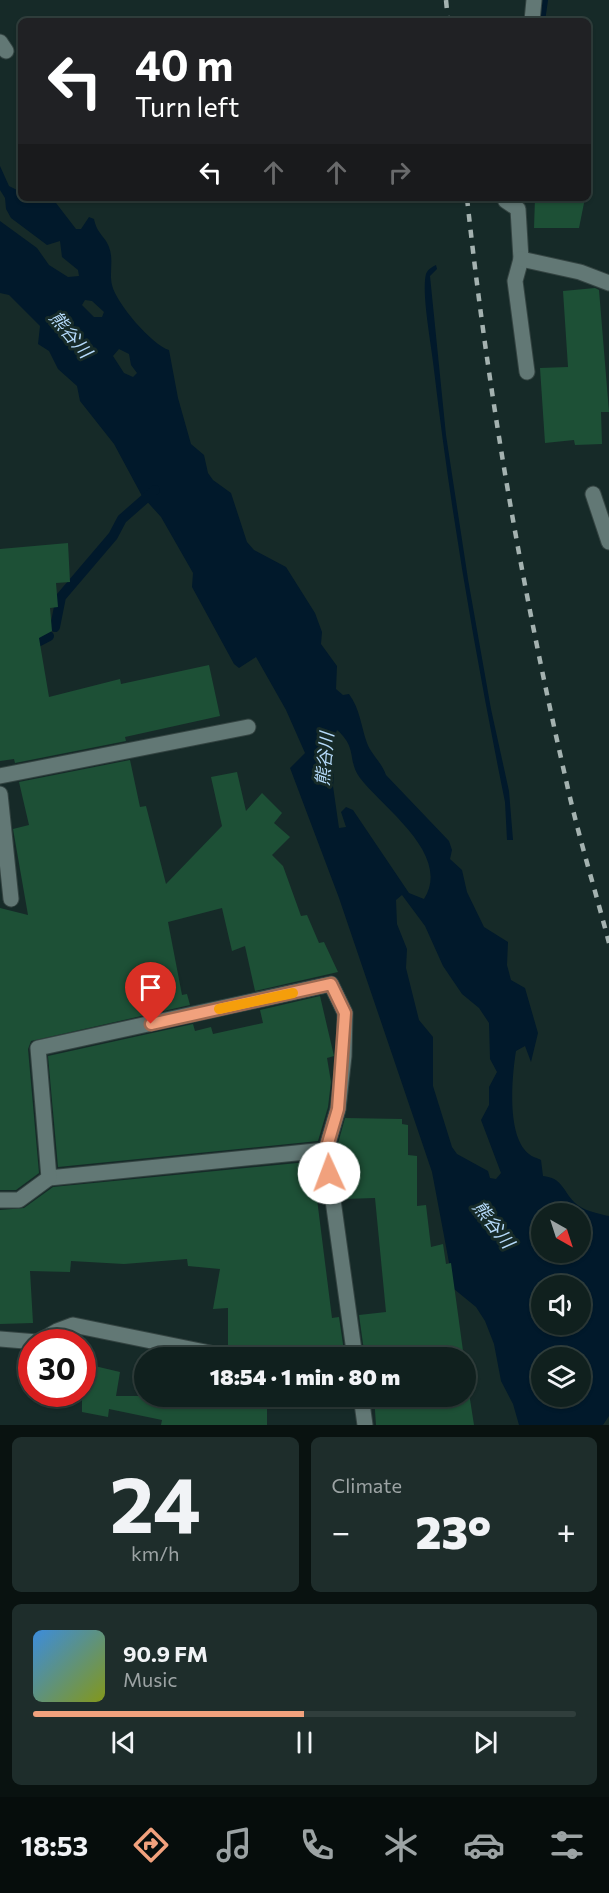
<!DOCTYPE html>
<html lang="en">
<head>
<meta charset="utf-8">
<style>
	:root { --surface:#10201e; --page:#1e2d2b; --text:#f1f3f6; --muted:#9ca3a4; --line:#303e3c; --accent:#f1a17d }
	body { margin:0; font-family:Commissioner,"Noto Sans JP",sans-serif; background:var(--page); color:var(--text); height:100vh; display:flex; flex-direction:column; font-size:22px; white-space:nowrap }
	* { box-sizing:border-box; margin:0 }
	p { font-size:20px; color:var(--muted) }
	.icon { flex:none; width:33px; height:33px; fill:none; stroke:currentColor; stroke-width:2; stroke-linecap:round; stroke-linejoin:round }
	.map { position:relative; height:1425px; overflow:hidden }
	.panel { display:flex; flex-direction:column; gap:12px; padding:12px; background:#091210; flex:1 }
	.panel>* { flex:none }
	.guide { position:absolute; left:18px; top:18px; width:573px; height:183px; border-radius:9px; box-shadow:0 2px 4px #0004,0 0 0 2px var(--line); background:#202124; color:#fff; overflow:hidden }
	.needle { width:39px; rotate:141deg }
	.fabs { position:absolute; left:531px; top:1203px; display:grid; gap:12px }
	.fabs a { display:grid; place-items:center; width:60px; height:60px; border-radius:50%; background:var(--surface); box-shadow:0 2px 4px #0004,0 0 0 2px var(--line); font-size:30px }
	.speed { position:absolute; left:18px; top:1329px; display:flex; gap:12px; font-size:30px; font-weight:700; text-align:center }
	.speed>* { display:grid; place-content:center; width:78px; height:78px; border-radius:50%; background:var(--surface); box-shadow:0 2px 4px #0004,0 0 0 2px var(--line); line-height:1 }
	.speed .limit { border:9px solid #d22; background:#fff; color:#111 }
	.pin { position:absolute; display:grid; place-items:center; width:51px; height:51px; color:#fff; margin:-62px -26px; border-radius:50% 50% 50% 0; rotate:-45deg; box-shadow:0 0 6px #0007 }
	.pin .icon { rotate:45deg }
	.me { position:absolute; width:66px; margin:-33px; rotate:358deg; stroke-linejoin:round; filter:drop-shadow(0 0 4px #0008) }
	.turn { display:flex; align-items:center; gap:21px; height:126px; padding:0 18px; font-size:27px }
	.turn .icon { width:78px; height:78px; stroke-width:2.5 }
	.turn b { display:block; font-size:42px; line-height:51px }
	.lanes { display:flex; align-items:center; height:57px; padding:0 18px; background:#0003; justify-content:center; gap:30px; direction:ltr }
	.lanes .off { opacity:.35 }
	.big { font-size:45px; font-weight:800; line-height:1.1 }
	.panel .widget { flex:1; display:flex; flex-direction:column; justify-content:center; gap:9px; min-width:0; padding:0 21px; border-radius:9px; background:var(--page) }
	.panel .dial { align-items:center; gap:0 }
	.dial b { font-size:78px; line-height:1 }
	.song { display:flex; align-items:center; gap:18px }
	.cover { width:72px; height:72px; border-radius:9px; background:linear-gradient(135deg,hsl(210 70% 55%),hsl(70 70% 35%)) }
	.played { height:6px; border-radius:3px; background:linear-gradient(90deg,var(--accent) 50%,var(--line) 50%) }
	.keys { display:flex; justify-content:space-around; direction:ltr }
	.heat { display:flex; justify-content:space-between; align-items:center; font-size:33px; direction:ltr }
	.panel .tiles { flex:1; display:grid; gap:12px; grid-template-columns:1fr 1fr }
	.widget:last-child { grid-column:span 2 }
	.trip { position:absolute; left:134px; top:1347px; width:342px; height:60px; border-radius:30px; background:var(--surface); box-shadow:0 2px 4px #0004,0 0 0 2px var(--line); font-weight:800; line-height:60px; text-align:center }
	.dock { display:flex; height:96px; justify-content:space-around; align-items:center; background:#060d0c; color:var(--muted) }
	.dock .icon { width:42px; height:42px }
	.dock .on { color:var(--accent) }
	.dock b { font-size:27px; color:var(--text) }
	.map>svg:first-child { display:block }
</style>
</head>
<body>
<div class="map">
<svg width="609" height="1425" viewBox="0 0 609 1425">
	<rect width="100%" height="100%" fill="#162a28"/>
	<g fill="#01192b" fill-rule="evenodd">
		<path d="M0,166L9,186L21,192V198L56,203L76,229H81L89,217L94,219C97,234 105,236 109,247C114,260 109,272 112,285C116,303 152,345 169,350L178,398L191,444L204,455L208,473L213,480L231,493L247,542L254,550L286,567L315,613L322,632L321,644L337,666L336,689L343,695L349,694C360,709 361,726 367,743C371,754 382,763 386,775L449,841L452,850L450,859L462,870L467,892L484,927L508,942L507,965L511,980L525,988L538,1033L531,1062L525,1046L516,1051C512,1076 506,1136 529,1154C532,1157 538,1158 541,1160L543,1176C562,1178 562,1189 574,1202C581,1210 599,1214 609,1216V1416L603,1425H519L513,1404L501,1381L494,1344L485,1321L476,1307L454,1289L432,1172L339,898L290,768L305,753L286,710L256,657L239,668L234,664L192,587L193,573L161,517L142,496L114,444L80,401L77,386L58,369L49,351L38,344L40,326L9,295L0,293V221L37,248L49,265L68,277L79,276L78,270L62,257L60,241L47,245L11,218L6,209L5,198L0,190ZM85,300L92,301L104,312L102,317H94L82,305ZM119,349L129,354L131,365L137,373L133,377L124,373L113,356ZM337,730C358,748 347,761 360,778C384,809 452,855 424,899L409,893L353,810L346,807L341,812L346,827L339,828L333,786L334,775L326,759ZM402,895L425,926L443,966L462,994L479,1008L489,1023L490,1059L497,1072L489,1087V1105L481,1120L501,1173L496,1179L490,1178L488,1171L457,1154L452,1147L433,1086V1037L419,1020L406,968L407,949L397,924L396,900ZM542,1214H580V1252H542ZM542,1286H580V1324H542ZM542,1358H580V1396H542Z"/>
		<path d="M436,265L437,269L430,276L446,435L468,579L491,709L509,791L513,840H507L505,802C476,659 451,515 434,370C432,348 421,293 426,274C428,269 432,267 436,265Z"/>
	</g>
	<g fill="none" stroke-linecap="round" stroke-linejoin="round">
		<g stroke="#01192b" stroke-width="10">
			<polyline points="540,21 543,0"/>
			<polyline points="516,199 516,198"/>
			<polyline points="55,627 61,597 113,536 122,519 155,490"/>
			<polyline points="28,647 49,636"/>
		</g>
	</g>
	<g fill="#1d5036">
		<polygon points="535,198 585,198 579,228 534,228"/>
		<polygon points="595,288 599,290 609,412 601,412 602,444 575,445 574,440 545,443 540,368 568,367 563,291"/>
		<polygon points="68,543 70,582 56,583 58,607 50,608 52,631 39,638 49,697 120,679 121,684 209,665 220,716 125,737 126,741 15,763 14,759 0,761 0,549"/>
		<polygon points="130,760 140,807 146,806 166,884 222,826 211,777 237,772 246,811 262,793 282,813 274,823 290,837 272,855 283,866 301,916 307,915 319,943 324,942 338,972 255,991 245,946 232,951 222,908 168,922 182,995 187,994 190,1005 31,1041 28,1049 39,1173 16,1190 0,1190 0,908 28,915 13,829 29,825 19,782"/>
		<polygon points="320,996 334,1056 327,1058 331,1082 328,1107 318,1141 58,1167 48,1056 193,1024 195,1031 211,1027 213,1034 263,1023 260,1010"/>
		<polygon points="345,1118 402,1119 402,1124 408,1125 408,1155 417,1156 417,1206 426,1205 431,1247 443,1244 446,1264 451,1263 464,1358 365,1358 359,1315 386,1312 375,1198 343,1199 336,1151"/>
		<polygon points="318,1161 323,1199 317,1199 332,1318 339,1317 345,1358 228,1358 228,1308 213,1309 220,1269 188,1266 187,1259 124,1264 71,1261 70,1272 30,1271 33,1323 0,1324 0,1210 24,1208 53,1187"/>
		<polygon points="82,1363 120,1372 116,1396 267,1396 267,1425 161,1425 162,1420 109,1409 108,1417 82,1412"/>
		<polygon points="465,1367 474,1425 376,1425 374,1396 465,1396"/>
	</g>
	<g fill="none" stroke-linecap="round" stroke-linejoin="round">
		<defs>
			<g id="lane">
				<polyline points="532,21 534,0"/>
				<polyline points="507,198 506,201 518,209 521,259 515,281 527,372"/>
				<polyline points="521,259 580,272 609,283"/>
				<polyline points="0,1339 37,1342"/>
				<polyline points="38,1342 57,1331 73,1325 215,1354"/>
			</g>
			<g id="street">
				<polyline points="0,42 6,51"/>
				<polyline points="593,494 609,542"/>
				<polyline points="0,776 248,727"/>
				<polyline points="0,794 11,899"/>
				<polyline points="49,1178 326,1150"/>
				<polyline points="0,1200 19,1200 49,1178 38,1048 331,984 345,1013 344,1056 338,1109 326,1150 355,1358"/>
				<polyline points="361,1396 365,1425"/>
			</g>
		</defs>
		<use href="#lane" stroke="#344442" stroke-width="17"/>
		<use href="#street" stroke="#344442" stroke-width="17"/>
		<use href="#lane" stroke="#627875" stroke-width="15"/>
		<use href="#street" stroke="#627875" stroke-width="15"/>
		<g stroke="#a4b2b0" stroke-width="4.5" stroke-dasharray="8 8" stroke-linecap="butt">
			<polyline points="446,0 448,21"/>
			<path d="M467,198C488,394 522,588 566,780C578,835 595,889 609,943"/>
		</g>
	</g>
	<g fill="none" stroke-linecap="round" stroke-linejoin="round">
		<defs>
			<polyline id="route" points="151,1024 331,984 345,1013 338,1109 326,1150 329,1173"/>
		</defs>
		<use href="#route" stroke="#9d6951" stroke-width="15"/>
		<use href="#route" stroke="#f1a17d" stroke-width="10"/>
		<polyline stroke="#f59e0b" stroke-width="10" points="219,1009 293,993"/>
	</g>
	<g text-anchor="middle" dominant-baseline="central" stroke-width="6" stroke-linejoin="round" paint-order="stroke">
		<g font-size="18" font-style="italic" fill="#b5dafa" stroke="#162a28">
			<text transform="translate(71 334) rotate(50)">熊谷川</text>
			<text transform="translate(324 759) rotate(-85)">熊谷川</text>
			<text transform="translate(494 1224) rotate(52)">熊谷川</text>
		</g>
	</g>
</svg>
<div class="fabs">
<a><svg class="needle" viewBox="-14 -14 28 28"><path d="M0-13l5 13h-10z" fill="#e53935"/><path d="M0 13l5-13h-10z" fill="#9ca3a4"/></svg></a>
<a><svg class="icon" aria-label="sound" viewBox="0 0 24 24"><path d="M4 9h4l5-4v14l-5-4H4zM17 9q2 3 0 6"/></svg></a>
<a><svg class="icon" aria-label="layers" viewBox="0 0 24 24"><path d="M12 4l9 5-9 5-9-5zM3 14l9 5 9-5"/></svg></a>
</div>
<div class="speed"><div class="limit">30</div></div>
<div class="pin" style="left:151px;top:1024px;background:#d93025"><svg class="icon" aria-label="arrive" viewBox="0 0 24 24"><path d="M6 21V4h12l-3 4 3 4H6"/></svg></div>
<svg class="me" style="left:329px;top:1173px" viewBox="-20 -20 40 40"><circle r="19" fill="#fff"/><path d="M0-13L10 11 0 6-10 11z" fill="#f1a17d"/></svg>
<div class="trip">18:54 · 1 min · 80 m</div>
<div class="guide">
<div class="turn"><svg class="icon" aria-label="left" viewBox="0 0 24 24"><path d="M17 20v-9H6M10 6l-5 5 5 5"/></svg><div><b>40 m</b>Turn left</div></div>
<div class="lanes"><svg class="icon" aria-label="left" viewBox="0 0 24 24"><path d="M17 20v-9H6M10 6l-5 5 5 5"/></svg><svg class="icon off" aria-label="ahead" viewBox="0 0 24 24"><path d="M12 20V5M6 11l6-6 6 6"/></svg><svg class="icon off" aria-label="ahead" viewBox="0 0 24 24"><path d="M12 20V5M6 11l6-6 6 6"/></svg><svg class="icon off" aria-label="right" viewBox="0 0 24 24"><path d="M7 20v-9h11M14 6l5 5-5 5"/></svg></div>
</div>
</div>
<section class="panel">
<div class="tiles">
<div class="widget dial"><b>24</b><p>km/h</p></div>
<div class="widget"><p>Climate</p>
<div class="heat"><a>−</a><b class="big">23°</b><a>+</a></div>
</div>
<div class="widget">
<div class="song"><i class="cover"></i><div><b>90.9 FM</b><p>Music</p></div></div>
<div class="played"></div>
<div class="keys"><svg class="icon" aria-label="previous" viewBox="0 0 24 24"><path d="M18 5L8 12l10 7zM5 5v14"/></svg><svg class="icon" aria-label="pause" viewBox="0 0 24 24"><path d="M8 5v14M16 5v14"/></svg><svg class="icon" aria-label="next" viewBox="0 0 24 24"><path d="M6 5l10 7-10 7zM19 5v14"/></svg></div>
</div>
</div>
</section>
<nav class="dock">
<b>18:53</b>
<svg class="icon on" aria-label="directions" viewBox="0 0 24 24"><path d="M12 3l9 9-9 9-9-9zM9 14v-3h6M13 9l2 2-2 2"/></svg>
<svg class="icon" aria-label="music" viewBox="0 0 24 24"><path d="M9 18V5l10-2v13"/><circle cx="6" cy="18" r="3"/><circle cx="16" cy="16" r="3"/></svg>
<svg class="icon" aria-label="phone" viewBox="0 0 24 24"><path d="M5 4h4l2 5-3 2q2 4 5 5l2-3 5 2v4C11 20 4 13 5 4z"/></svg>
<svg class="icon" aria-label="climate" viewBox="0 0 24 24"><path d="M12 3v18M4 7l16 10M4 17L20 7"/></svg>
<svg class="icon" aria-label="car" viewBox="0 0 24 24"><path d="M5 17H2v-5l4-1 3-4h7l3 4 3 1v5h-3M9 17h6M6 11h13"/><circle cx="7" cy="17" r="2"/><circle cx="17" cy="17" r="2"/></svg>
<svg class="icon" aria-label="filters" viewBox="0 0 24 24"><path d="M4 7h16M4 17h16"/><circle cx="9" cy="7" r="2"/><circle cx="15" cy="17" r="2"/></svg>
</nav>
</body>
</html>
